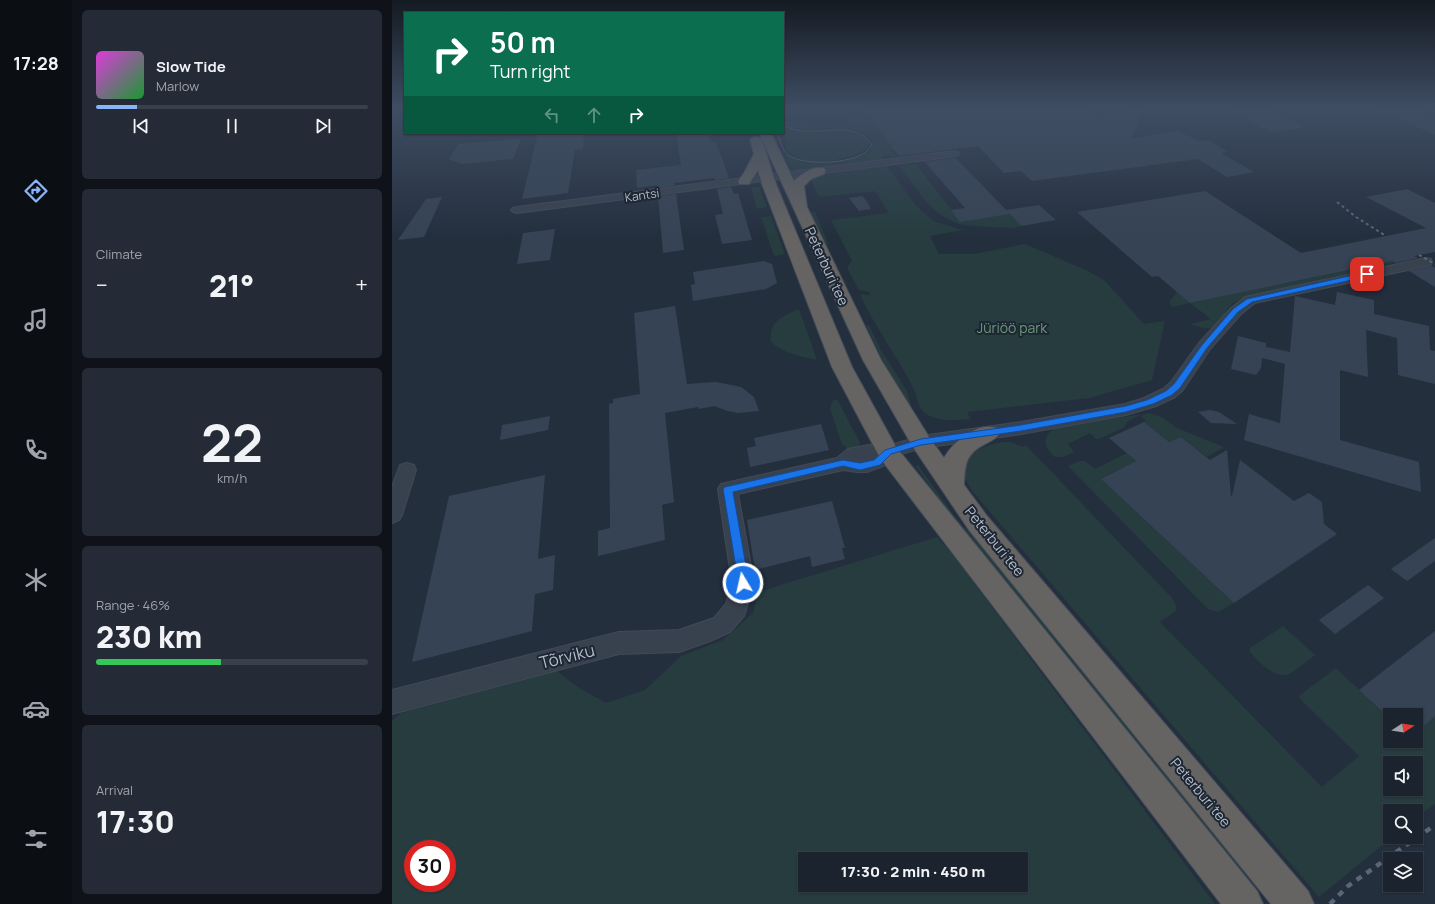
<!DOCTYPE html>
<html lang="en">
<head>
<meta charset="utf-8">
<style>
	:root { --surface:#1b232e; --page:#242b36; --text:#f1f3f6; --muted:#a0a4aa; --line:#39404a; --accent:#8ab4f8 }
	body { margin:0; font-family:Manrope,sans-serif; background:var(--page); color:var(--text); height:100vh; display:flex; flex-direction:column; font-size:15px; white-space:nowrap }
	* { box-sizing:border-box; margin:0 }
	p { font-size:13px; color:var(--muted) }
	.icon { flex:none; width:22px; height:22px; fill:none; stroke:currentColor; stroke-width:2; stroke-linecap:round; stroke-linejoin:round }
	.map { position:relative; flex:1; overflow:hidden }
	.sheet { display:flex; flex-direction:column; gap:10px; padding:10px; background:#0f1319; width:320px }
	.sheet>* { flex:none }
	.guide { position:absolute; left:12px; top:12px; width:380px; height:122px; border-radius:0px; box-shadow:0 1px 3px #0004,0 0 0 1px var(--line); background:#0b6e4f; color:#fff; overflow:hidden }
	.needle { width:26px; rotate:78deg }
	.fabs { position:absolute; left:991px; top:708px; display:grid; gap:8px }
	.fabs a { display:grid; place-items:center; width:40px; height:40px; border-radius:0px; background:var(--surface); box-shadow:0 1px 3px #0004,0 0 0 1px var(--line); font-size:20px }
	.speed { position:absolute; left:12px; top:840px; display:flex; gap:8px; font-size:20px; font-weight:700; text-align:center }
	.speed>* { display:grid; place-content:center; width:52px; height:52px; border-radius:50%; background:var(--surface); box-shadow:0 1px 3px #0004,0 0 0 1px var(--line); line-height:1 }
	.speed .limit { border:6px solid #d22; background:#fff; color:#111 }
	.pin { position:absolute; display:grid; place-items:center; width:34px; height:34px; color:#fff; margin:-17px; border-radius:8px; box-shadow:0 2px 6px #0006 }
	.me { position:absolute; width:44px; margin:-22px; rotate:351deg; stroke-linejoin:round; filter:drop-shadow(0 0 3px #0008) }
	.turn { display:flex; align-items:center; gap:14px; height:84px; padding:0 20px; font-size:18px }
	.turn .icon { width:52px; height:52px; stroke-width:2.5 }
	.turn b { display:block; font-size:28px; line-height:34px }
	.lanes { display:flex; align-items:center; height:38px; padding:0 20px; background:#0003; justify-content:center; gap:20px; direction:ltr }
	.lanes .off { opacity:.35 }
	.big { font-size:30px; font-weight:800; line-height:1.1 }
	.sheet .widget { flex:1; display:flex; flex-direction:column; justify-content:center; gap:6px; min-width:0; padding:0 14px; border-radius:6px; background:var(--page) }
	.sheet .dial { align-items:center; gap:0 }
	.dial b { font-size:52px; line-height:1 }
	.song { display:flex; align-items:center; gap:12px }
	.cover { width:48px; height:48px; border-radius:6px; background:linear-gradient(135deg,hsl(300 70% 55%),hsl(130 70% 35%)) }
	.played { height:4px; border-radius:2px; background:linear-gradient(90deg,var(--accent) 15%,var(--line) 15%) }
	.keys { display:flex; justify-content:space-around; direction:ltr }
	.heat { display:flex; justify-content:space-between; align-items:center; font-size:22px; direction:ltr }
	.charge { height:6px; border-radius:3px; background:linear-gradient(90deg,#34c759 46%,var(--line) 0) }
	.trip { position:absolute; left:406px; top:852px; width:230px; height:40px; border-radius:0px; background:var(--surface); box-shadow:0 1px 3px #0004,0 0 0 1px var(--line); font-weight:800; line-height:40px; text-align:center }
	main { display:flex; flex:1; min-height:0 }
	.menu { display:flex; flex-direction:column; width:72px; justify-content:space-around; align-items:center; background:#0b0e12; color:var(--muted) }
	.menu .icon { width:28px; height:28px }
	.menu .selected { color:var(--accent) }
	.menu b { font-size:18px; color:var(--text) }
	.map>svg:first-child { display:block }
</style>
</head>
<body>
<main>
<nav class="menu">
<b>17:28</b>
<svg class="icon selected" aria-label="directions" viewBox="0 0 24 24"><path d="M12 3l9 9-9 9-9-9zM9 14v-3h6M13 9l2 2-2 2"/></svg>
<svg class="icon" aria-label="music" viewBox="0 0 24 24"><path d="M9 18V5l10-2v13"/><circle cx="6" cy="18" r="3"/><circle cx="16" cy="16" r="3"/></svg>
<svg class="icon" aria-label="phone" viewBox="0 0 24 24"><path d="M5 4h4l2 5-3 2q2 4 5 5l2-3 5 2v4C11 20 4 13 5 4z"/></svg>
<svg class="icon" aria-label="climate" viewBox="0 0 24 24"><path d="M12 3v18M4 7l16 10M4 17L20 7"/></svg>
<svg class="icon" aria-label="car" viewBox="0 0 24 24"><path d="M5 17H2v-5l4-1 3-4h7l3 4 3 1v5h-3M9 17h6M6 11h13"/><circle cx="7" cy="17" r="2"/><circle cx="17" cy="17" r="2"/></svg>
<svg class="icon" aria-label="filters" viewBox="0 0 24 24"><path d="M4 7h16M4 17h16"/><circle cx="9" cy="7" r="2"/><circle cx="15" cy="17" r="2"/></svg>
</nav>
<section class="sheet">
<div class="widget">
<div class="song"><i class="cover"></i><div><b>Slow Tide</b><p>Marlow</p></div></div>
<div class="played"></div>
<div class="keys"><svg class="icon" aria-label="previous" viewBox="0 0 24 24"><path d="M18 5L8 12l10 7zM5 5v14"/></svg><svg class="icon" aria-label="pause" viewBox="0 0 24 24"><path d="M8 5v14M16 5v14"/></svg><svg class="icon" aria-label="next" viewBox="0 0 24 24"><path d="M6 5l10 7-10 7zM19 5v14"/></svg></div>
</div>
<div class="widget"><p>Climate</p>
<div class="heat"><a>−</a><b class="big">21°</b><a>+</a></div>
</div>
<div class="widget dial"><b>22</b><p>km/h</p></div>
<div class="widget"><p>Range · 46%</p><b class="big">230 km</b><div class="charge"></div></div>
<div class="widget"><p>Arrival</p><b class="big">17:30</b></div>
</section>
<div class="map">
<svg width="1043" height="904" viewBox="0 0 1043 904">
	<rect width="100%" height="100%" fill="#242f3e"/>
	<g fill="#263c3f" fill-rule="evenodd">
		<path d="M463,117H476L502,150L498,151L503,156L500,157L496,155L490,156L491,160L404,171L399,169L391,153C399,158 407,161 417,162C433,164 478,163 482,143C475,123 429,130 412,129C405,129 398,128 391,125V122L412,121L420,124L432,125L456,123L454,118Z"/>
		<path d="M391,128C415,134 462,123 477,143L476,147C459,161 407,170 393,148L395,142Z"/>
		<path d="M524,164L568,221L618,214L629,226L622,228C606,227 588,227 572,225C542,220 525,189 508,166Z"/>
		<path d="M495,166L525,207L542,221L571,230L538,236L547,254H582L633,244L694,270L712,280L752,324L773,321L760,380L697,398L575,412L579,419C564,420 547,422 534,414C526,409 526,398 522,390C506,357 483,328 468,294L479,295L477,292L467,290L455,268L460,261L439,220L497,213L483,191L427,197L419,180L426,176Z"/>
		<polygon points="359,187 367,187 375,207 365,209"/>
		<polygon points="423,211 438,248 428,235 417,212"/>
		<polygon points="378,216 379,216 393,254 382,256 369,217"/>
		<path d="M999,261L1001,263L856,296C848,299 841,302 835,309C832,314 830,321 825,325C818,331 806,327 798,324L819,319L798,303L780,307L777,302L785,292L798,303Z"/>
		<path d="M407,309L425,360C408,356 392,354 379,342C376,321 390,317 407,309Z"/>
		<path d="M474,325H477L489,350L515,391L520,409C500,384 488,354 474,325Z"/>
		<polygon points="443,399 446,401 468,443 466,449 458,450 450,444 438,409 440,402"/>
		<polygon points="758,413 771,418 785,428 832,447 815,457 789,437 777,442 752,422 754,420 749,417 752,414"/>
		<path d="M750,414L735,422L733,427L707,439H704L698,433L676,444L682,452L671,457H663C651,447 650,436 663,428Z"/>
		<path d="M611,442H618L631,447L634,445L780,598L784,605V611L768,622L930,787L967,756L907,698L908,695L944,668L998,719V741H1024V733L1043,716V804L1024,818V811H998V837H1000L927,897L581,492C578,487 573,480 572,475C568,453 595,445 611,442ZM998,763H1024V789H998Z"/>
		<polygon points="735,453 744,461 709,479 842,603 826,612 816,609 676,466 687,461 693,461 703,469"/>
		<polygon points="526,465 563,517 615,575 852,867 848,871 562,521 525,468 524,466"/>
		<path d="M545,537L560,554L823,904H0V721L9,713L165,671L184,686L214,703L253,690L289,656L331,640L361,613L366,592ZM21,849H55V883H21ZM413,859H629V885H413Z"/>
		<path d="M891,626L923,655C915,661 906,669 897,674C883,680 866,661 858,652V648Z"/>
	</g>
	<g fill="#364354">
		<polygon points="491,109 685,109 689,112 698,111 705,116 753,110 739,138 786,131 807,141 816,140 836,152 829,153 862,172 835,177 806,159 640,181 629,171 612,173 586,146 507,156 472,111"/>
		<polygon points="834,109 875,109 913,127 879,132"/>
		<polygon points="982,109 1022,109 1043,118 1043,135"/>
		<polygon points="146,133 192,133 191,149 183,150 176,193 130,199"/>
		<polygon points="284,133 316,133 319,142 324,142 337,178 323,180 322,178 282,183 283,185 265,188 265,185 245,188 244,170 289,165"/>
		<polygon points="129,139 121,159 70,164 57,159 66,144"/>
		<polygon points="564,158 614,210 647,205 664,220 629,226 618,214 568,222 559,210 573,208 533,162"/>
		<polygon points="339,187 342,194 346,193 360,240 330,244 323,215 331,214 325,189"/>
		<polygon points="1015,189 1043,203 1043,252 1022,256 1026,258 1003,263 1000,261 798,303 766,276 760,277 685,212 813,191 909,253 1034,228 974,197"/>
		<polygon points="284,194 292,250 271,253 266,196"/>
		<polygon points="470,196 474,200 479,209 467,211 457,198"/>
		<polygon points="50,197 32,237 6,240 34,199"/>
		<polygon points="163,229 158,260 125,264 131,233"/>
		<polygon points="372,261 380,264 385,283 374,289 301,301 299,285 303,284 301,272"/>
		<polygon points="1040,266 1043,268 1043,287 1017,271"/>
		<polygon points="945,292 982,300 982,314 1037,326 1038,350 1043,351 1043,384 1006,375 1005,338 974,330 976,377 948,370 948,440 1027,462 1029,492 852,440 857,414 888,423 893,364 870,358 869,368 864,375 839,369 846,336 874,343 874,347 898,352 903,296 943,305"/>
		<polygon points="283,306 295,384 324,382 349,387 362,397 367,411 346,413 336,411 322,406 307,409 306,407 273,413 282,502 270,505 273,540 206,556 206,531 218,528 217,404 221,403 221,399 248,394 242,313"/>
		<polygon points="818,410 827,412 845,424 819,423 806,412"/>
		<polygon points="158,416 156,430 108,440 110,425"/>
		<polygon points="752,422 777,442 789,437 818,460 835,450 839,496 840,496 848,460 902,501 917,493 930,502 932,524 945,534 842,603 709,479 744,461 717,438"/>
		<polygon points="429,424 437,450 358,467 355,448 364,446 362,438"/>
		<polygon points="153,475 146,559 163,555 161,590 143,594 140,631 20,662 57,496"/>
		<polygon points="440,501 453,548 450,548 453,559 420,567 418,556 363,570 355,520"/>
		<polygon points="1043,538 1043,561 1015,581 999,569"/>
		<polygon points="976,585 992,598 943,634 927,620"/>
		<polygon points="1043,631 1043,716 1024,733 1024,715 994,715 967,690"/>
	</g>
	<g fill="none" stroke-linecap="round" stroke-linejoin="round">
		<defs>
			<g id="minor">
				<polygon points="562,151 565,152 567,154 565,156 125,213 121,212 119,210 121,208 125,207"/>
				<polygon points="1034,258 1039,259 1040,262 1039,265 863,303 849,314 818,349 791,390 783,397 764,406 734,415 629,434 530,448 502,456 491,466 475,472 465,472 451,470 346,494 362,583 352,616 338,632 318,641 287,652 227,654 0,714 0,690 227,632 287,630 322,618 334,604 340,583 326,489 329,484 445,458 456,449 477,445 496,446 529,436 629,422 733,404 752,398 771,389 779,382 807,343 839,308 853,297"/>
				<polygon points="15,463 22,465 24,470 10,515 7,520 0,523 0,487 8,465"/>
			</g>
			<g id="trunk">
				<path d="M367,133H379L402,181C410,173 421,166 432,168L434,171L432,174L419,179L412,186L415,207L489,360L537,437L552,458C562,441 585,422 605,428L608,433C604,439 599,441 593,444C573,454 573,465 572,485L595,516L916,891L922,904H879L577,530L521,447L471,360Z"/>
				<polygon points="364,137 368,138 370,140 384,184 460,367 504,447 865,891 871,904 829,904 488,458 440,367 370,184 366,170 357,184 347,184 346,181 352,173 362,154 358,140 360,138"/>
			</g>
		</defs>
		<use href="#minor" stroke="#414a57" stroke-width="2"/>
		<use href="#trunk" stroke="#434c59" stroke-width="2"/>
		<use href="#minor" fill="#38414e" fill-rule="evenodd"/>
		<use href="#trunk" fill="#656462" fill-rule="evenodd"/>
		<path stroke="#5a6575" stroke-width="1" d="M385,133C388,140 390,150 396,155C412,166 459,164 474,152C476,150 478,147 480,145C465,123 439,132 416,131C407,131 399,129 391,126"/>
		<g stroke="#5a6575" stroke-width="2" stroke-dasharray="3 3" stroke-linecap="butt">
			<polyline points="945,202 964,217 994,236"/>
			<polyline points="1027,255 1043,264"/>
		</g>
		<polyline stroke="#5a6575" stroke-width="4.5" stroke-dasharray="6 6" stroke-linecap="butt" points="938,904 956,886 1043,825"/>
	</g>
	<linearGradient id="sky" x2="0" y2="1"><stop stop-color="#141a22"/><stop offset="0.46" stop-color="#3f4d63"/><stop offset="1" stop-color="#3f4d63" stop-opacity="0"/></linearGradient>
	<rect width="1043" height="236" fill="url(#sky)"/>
	<polygon fill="#1a73e8" stroke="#114b97" points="975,272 979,274 978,276 860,302 846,312 815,348 788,388 780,395 761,404 734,412 629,431 529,445 499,454 488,465 468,470 451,466 341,492 357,583 355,586 351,588 347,586 331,489 333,487 451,460 468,463 482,460 493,450 529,439 629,425 734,406 755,400 774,391 782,384 810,345 841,309 855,299"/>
	<g text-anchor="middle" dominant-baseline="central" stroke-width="4" stroke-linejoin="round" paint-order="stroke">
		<g font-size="12" fill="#b4bcc9" stroke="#1d2633">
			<text transform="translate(250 195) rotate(-8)">Kantsi</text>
		</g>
		<g font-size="14" fill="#b4bcc9" stroke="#1d2633">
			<text transform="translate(435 266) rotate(65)">Peterburi tee</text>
			<text transform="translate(603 541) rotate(51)">Peterburi tee</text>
			<text transform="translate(809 792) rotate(50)">Peterburi tee</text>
		</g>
		<g font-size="14" fill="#6b9a76" stroke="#1d2633">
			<text x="620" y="327">Jüriöö park</text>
		</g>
		<g font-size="17" fill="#b4bcc9" stroke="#1d2633">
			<text transform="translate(175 656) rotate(-14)">Tõrviku</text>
		</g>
	</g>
</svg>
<div class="fabs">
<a><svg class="needle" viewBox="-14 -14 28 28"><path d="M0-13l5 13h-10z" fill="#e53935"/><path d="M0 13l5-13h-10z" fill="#a0a4aa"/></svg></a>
<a><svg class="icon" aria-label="sound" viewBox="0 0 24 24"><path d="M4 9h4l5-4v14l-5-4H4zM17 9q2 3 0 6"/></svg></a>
<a><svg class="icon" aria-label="search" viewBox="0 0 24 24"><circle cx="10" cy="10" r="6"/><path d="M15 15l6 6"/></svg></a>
<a><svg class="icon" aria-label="layers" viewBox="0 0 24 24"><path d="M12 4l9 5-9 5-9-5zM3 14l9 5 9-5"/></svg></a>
</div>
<div class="speed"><div class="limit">30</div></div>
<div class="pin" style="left:975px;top:274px;background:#d93025"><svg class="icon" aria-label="arrive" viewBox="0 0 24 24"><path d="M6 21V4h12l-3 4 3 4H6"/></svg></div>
<svg class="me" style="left:351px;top:583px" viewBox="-20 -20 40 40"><circle r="17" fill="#1a73e8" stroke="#fff" stroke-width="3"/><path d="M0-11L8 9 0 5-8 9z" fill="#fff"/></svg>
<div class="trip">17:30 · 2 min · 450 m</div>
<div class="guide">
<div class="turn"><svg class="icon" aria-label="right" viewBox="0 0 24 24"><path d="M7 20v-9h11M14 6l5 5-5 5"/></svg><div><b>50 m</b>Turn right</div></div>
<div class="lanes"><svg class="icon off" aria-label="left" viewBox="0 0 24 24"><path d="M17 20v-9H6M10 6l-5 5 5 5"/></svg><svg class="icon off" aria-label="ahead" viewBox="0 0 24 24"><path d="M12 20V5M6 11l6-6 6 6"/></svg><svg class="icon" aria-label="right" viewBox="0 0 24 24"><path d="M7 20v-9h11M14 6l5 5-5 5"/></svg></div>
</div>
</div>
</main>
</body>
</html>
